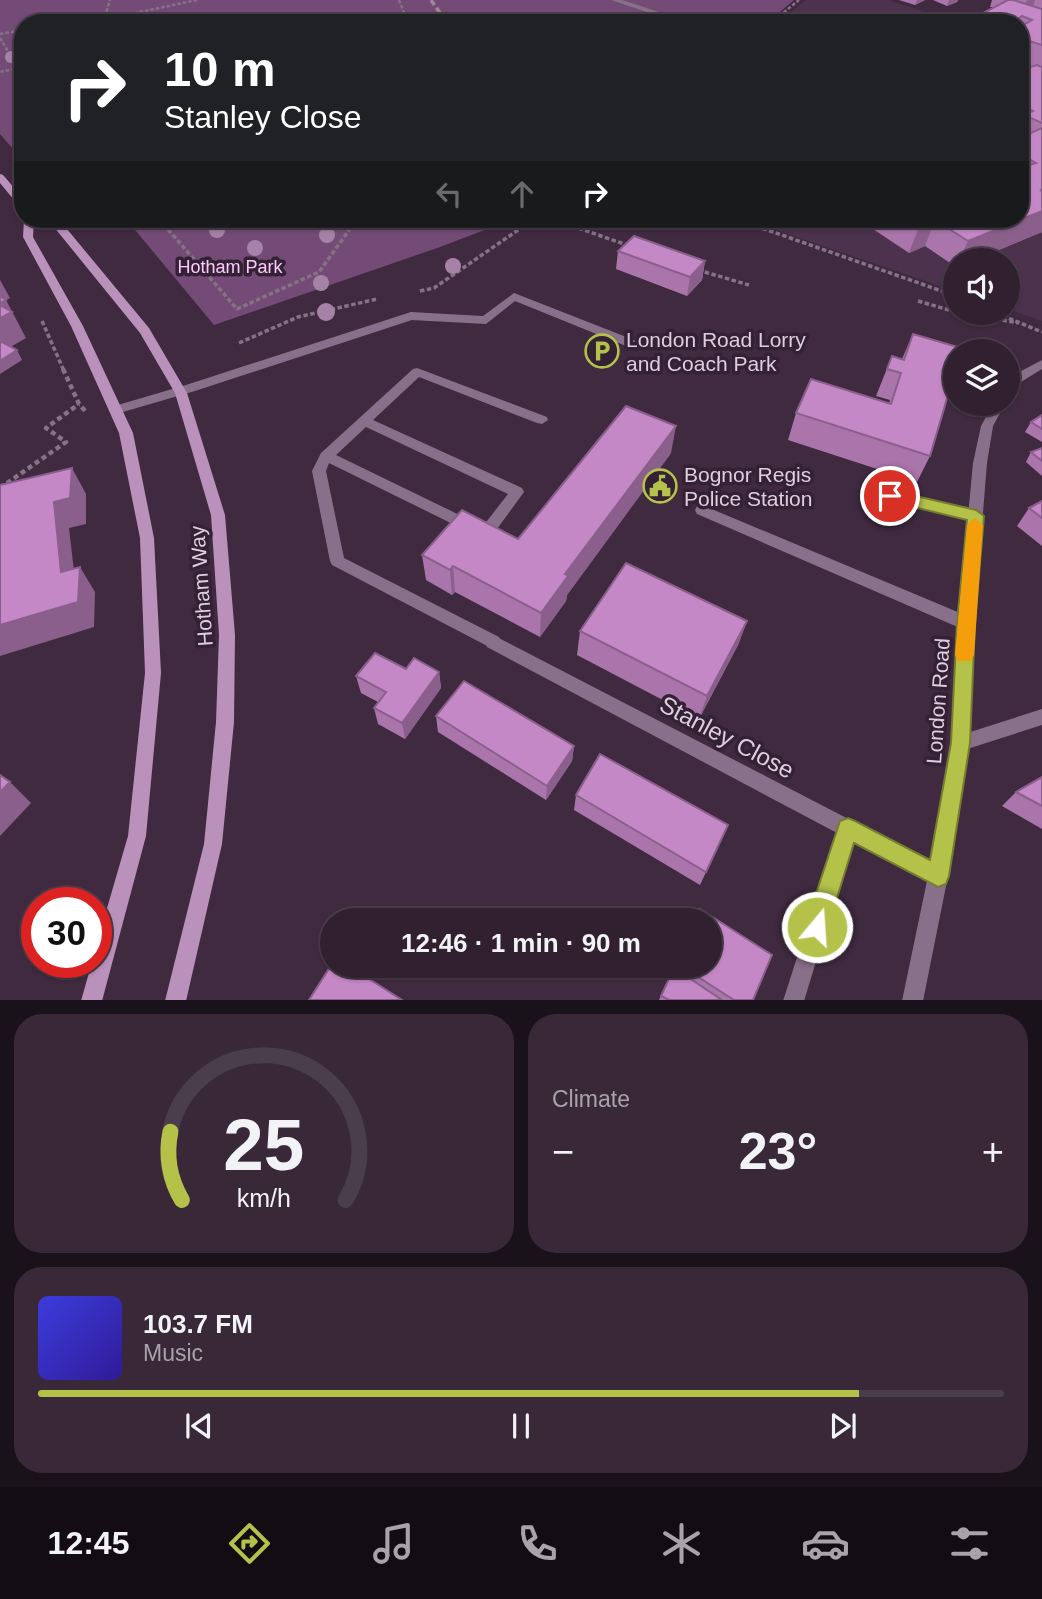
<!DOCTYPE html>
<html lang="en">
<head>
<meta charset="utf-8">
<style>
	:root { --surface:#302030; --page:#382838; --text:#f1f3f6; --muted:#a8a3ab; --line:#4b3e4c; --accent:#b4c24a }
	body { margin:0; font-family:Arial,sans-serif; background:var(--page); color:var(--text); height:100vh; display:flex; flex-direction:column; font-size:26px; white-space:nowrap }
	* { box-sizing:border-box; margin:0 }
	p { font-size:23px; color:var(--muted) }
	.icon { flex:none; width:38px; height:38px; fill:none; stroke:currentColor; stroke-width:2; stroke-linecap:round; stroke-linejoin:round }
	.map { position:relative; height:1000px; overflow:hidden }
	.drawer { display:flex; flex-direction:column; gap:14px; padding:14px; background:#1a121a; flex:1 }
	.drawer>* { flex:none }
	.banner { position:absolute; left:14px; top:14px; width:1015px; height:214px; border-radius:28px; box-shadow:0 2px 5px #0004,0 0 0 2px var(--line); background:#202124; color:#fff; overflow:hidden }
	.tools { position:absolute; left:943px; top:248px; display:grid; gap:14px }
	.tools a { display:grid; place-items:center; width:77px; height:77px; border-radius:50%; background:var(--surface); box-shadow:0 2px 5px #0004,0 0 0 2px var(--line); font-size:35px }
	.speed { position:absolute; left:21px; top:887px; display:flex; gap:14px; font-size:35px; font-weight:700; text-align:center }
	.speed>* { display:grid; place-content:center; width:91px; height:91px; border-radius:50%; background:var(--surface); box-shadow:0 2px 5px #0004,0 0 0 2px var(--line); line-height:1 }
	.speed .limit { border:10px solid #d22; background:#fff; color:#111 }
	.pin { position:absolute; display:grid; place-items:center; width:60px; height:60px; color:#fff; margin:-30px; border:4px solid #fff; border-radius:50%; box-shadow:0 2px 7px #0007 }
	.me { position:absolute; width:77px; margin:-38px; rotate:18deg; stroke-linejoin:round; filter:drop-shadow(0 0 5px #0008) }
	.turn { display:flex; align-items:center; gap:24px; height:147px; padding:0 35px; font-size:32px }
	.turn .icon { width:91px; height:91px; stroke-width:2.5 }
	.turn b { display:block; font-size:49px; line-height:60px }
	.lanes { display:flex; align-items:center; height:66px; padding:0 35px; background:#0003; justify-content:center; gap:35px; direction:ltr }
	.lanes .off { opacity:.35 }
	.big { font-size:52px; font-weight:800; line-height:1.1 }
	.drawer .widget { flex:1; display:flex; flex-direction:column; justify-content:center; gap:10px; min-width:0; padding:0 24px; border-radius:28px; background:var(--page) }
	.drawer .dial { align-items:center; gap:0 }
	.dial svg { height:182px; overflow:visible; fill:none; stroke:var(--line); stroke-width:7; stroke-linecap:round; text-anchor:middle }
	.dial text { fill:var(--text); stroke:none }
	.song { display:flex; align-items:center; gap:21px }
	.cover { width:84px; height:84px; border-radius:10px; background:linear-gradient(135deg,hsl(240 70% 55%),hsl(250 70% 35%)) }
	.played { height:7px; border-radius:4px; background:linear-gradient(90deg,var(--accent) 85%,var(--line) 85%) }
	.keys { display:flex; justify-content:space-around; direction:ltr }
	.heat { display:flex; justify-content:space-between; align-items:center; font-size:38px; direction:ltr }
	.drawer .tiles { flex:1; display:grid; gap:14px; grid-template-columns:1fr 1fr }
	.widget:last-child { grid-column:span 2 }
	.trip { position:absolute; left:320px; top:908px; width:402px; height:70px; border-radius:35px; background:var(--surface); box-shadow:0 2px 5px #0004,0 0 0 2px var(--line); font-weight:800; line-height:70px; text-align:center }
	.menu { display:flex; height:112px; justify-content:space-around; align-items:center; background:#130d13; color:var(--muted) }
	.menu .icon { width:49px; height:49px }
	.menu .selected { color:var(--accent) }
	.menu b { font-size:32px; color:var(--text) }
	.map>svg:first-child { display:block }
</style>
</head>
<body>
<div class="map">
<svg width="1042" height="1001" viewBox="0 0 1042 1001">
	<rect width="100%" height="100%" fill="#402a40"/>
	<g fill="#4c324d">
		<polygon points="806,0 888,0 931,14 914,23 778,23"/>
		<polygon points="1042,81 1042,321 1008,309 1008,261 956,261 955,291 744,219 1020,219"/>
	</g>
	<g fill="#744b76">
		<polygon points="0,0 794,0 767,23 23,23 21,158 0,134"/>
		<polygon points="126,219 125,219 513,219 440,247 214,325"/>
	</g>
	<g fill="none" stroke-linecap="round" stroke-linejoin="round">
		<g stroke="#857385" stroke-width="2.5" stroke-dasharray="3.5 2" stroke-linecap="butt">
			<polyline points="399,0 408,23"/>
			<polyline points="102,20 197,0"/>
			<polyline points="103,22 110,0"/>
			<polyline points="771,23 799,0"/>
			<polyline points="0,34 23,30"/>
			<polyline points="0,38 18,68 0,72"/>
		</g>
		<g stroke="#857385" stroke-width="3.5" stroke-dasharray="4.5 2.5" stroke-linecap="butt">
			<polyline points="159,219 237,309 319,272 357,219"/>
			<polyline points="552,219 630,246"/>
			<polyline points="736,219 956,296"/>
			<polyline points="698,270 749,285"/>
			<polyline points="420,291 434,288 534,219"/>
			<polyline points="918,301 956,312"/>
			<polyline points="961,313 1019,323"/>
			<polyline points="996,313 1042,332"/>
			<polyline points="42,321 64,371"/>
			<polyline points="239,343 298,317 377,299"/>
		</g>
		<g stroke="#857385" stroke-width="4.5" stroke-dasharray="5 3.5" stroke-linecap="butt">
			<polyline points="63,369 79,404 87,413"/>
			<polyline points="0,488 66,442 46,428 79,404"/>
		</g>
		<g fill="#89708a" fill-rule="evenodd">
			<polygon points="611,0 622,0 692,23 680,23"/>
			<polygon points="514,293 634,340 636,343 630,347 626,346 515,301 486,324 411,320 405,316 411,312 483,316"/>
			<path d="M417,368L547,417L548,420L542,424L537,423L419,377L373,420L522,488L524,492L497,529L475,535L329,463L326,471L344,558L499,637L501,642L499,647L493,649L332,565L330,561L312,471L321,453L413,369ZM366,427L508,494L487,521L476,523L336,455Z"/>
			<polygon points="890,491 976,511 981,512 983,516 981,520 976,521 885,500 883,496"/>
			<polygon points="702,505 972,618 974,623 972,628 966,630 960,628 697,514 695,510 697,506"/>
		</g>
		<g fill="#89708a" fill-rule="evenodd">
			<polygon points="411,312 415,313 415,319 195,391 116,414 110,410 111,407 186,385"/>
			<polygon points="493,635 945,869 948,876 945,883 938,886 931,883 853,841 804,1001 783,1001 837,833 487,647 485,642 487,637"/>
			<polygon points="1042,709 1042,725 961,751 955,749 952,743 955,737 961,735"/>
		</g>
		<g fill="#89708a" fill-rule="evenodd">
			<polygon points="1042,360 1042,369 1016,385 1012,391 1008,392 1008,378"/>
			<polygon points="993,404 1005,404 993,426 987,463 974,623 970,743 948,876 923,1001 902,1001 928,876 952,743 958,623 973,463 981,426"/>
		</g>
		<g fill="#ba91bb" fill-rule="evenodd">
			<polygon points="0,174 3,175 23,198 23,207 19,206 0,183"/>
			<polygon points="24,219 34,219 33,237 83,326 133,433 154,538 161,673 146,836 102,1001 81,1001 92,962 96,962 96,946 128,836 145,673 140,538 119,433 71,326 23,237"/>
			<polygon points="39,219 52,219 62,223 149,328 187,393 225,515 235,635 234,722 222,844 186,1001 165,1001 204,844 216,722 219,635 211,515 175,393 140,333 54,227"/>
		</g>
		<polyline stroke="#9b899b" stroke-width="3.5" stroke-dasharray="6 3.5" stroke-linecap="butt" points="431,0 447,23"/>
	</g>
	<g fill="#a682a7">
		<circle cx="11" cy="57" r="6"/>
		<circle cx="217" cy="230" r="8"/>
		<circle cx="327" cy="235" r="8"/>
		<circle cx="255" cy="248" r="8"/>
		<circle cx="453" cy="266" r="8"/>
		<circle cx="321" cy="283" r="8"/>
		<circle cx="326" cy="312" r="9"/>
	</g>
	<g fill="#a975ab">
		<polygon points="899,0 925,0 915,5"/>
		<polygon points="933,0 958,0 957,2 947,6"/>
		<polygon points="992,0 1042,0 1042,232 972,261 956,261 956,267 925,246 909,253 858,219 1020,219 1020,70 1029,68 1020,65 1020,23 967,23 968,21 994,7 990,7"/>
		<polygon points="618,251 705,261 702,280 687,296 616,269"/>
		<polygon points="913,334 930,456 917,482 788,440 796,413 889,403 890,400 876,396 892,356 902,359"/>
		<polygon points="1042,415 1042,442 1025,432 1031,422"/>
		<polygon points="1042,448 1042,476 1026,462 1031,452"/>
		<polygon points="671,453 567,595 566,601 540,637 455,592 452,595 426,580 422,555 518,539"/>
		<polygon points="1042,501 1042,546 1017,526 1029,508"/>
		<polygon points="747,621 738,645 699,719 577,655 580,631"/>
		<polygon points="406,669 439,672 441,688 405,739 378,724 374,708 378,702 361,693 356,676"/>
		<polygon points="436,716 574,746 572,761 546,800 438,732"/>
		<polygon points="1042,777 1042,829 1002,806 1016,792"/>
		<polygon points="576,795 728,825 700,885 574,810"/>
		<polygon points="672,966 710,966 753,1000 659,1000 671,974 669,972"/>
	</g>
	<g fill="#8a5f8b">
		<polygon points="917,0 925,0 915,5"/>
		<polygon points="949,0 958,0 957,2 947,6"/>
		<polygon points="1027,0 1035,0 1033,7 1022,13"/>
		<polygon points="1025,107 1020,118 1020,109"/>
		<polygon points="1042,211 1042,232 972,261 959,261 968,241"/>
		<polygon points="935,220 925,246 909,253 919,227"/>
		<polygon points="705,261 702,280 687,296 690,277"/>
		<polygon points="0,280 10,298 6,300 26,338 0,353"/>
		<polygon points="17,350 22,360 0,374 0,361"/>
		<polygon points="676,426 671,453 567,595 566,601 540,637 541,613 565,574"/>
		<polygon points="72,468 86,494 86,524 69,528 77,597 61,572 54,502"/>
		<polygon points="453,566 455,592 452,595 450,570"/>
		<polygon points="80,567 95,592 94,627 0,656 0,625"/>
		<polygon points="747,621 738,645 699,719 707,696"/>
		<polygon points="439,672 441,688 405,739 402,723"/>
		<polygon points="574,746 572,761 546,800 547,786"/>
		<polygon points="10,782 31,803 0,836 0,792"/>
	</g>
	<g fill="#c588c7" stroke="#8a5f8b" stroke-width="2" fill-rule="evenodd">
		<path d="M1008,0H1013L1042,9V45L1020,38V23H974L968,21ZM1022,16L1032,20L1025,24L1015,21Z"/>
		<polygon points="1037,65 1042,67 1042,123 1024,115 1033,111 1025,107 1020,109 1020,70"/>
		<polygon points="1020,128 1031,133 1042,128 1042,190 1040,190 1042,191 1042,211 968,241 935,220 919,227 906,219 1020,219 1020,168 1036,163 1020,154"/>
		<polygon points="634,236 705,261 690,277 618,251"/>
		<polygon points="0,296 6,300 0,303"/>
		<polygon points="0,305 12,312 0,318"/>
		<polygon points="913,334 961,348 960,352 956,352 956,368 930,456 796,413 811,379 891,404 901,373 887,369 892,356 904,360"/>
		<polygon points="0,341 17,350 0,361"/>
		<polygon points="626,406 676,426 565,574 568,576 541,613 453,566 450,570 422,555 462,510 518,539"/>
		<polygon points="1042,415 1042,429 1031,422"/>
		<polygon points="1042,448 1042,461 1031,452"/>
		<polygon points="72,468 70,498 54,502 61,572 80,567 78,602 0,625 0,485"/>
		<polygon points="1042,501 1042,518 1029,508"/>
		<polygon points="626,563 747,621 707,696 580,631"/>
		<polygon points="375,653 406,669 414,658 439,672 402,723 374,708 386,692 356,676"/>
		<polygon points="464,681 574,746 547,786 436,716"/>
		<polygon points="600,754 728,825 706,872 576,795"/>
		<polygon points="0,775 10,782 0,792"/>
		<polygon points="1042,777 1042,806 1016,792"/>
		<polygon points="700,909 772,955 753,1000 734,1000 681,966 710,966 710,920 694,920"/>
		<polygon points="332,964 332,966 349,966 402,1000 309,1000"/>
		<polygon points="674,968 722,1000 669,1000 661,996"/>
	</g>
	<polygon fill="#b4c24a" stroke="#757e30" stroke-width="2" points="890,490 976,510 984,516 975,623 970,743 949,876 946,884 938,887 854,843 828,927 825,935 817,938 809,935 805,927 840,821 848,818 855,821 930,860 951,743 957,623 967,520 885,500 885,491"/>
	<polygon fill="#f59e0b" points="975,518 983,525 974,655 971,661 958,661 955,655 967,525"/>
	<defs>
		<symbol id="parking-ring" viewBox="-11 -11 22 22"><circle r="9.5" fill="#352136" stroke="#b4c24a" stroke-width="1.5"/><path d="M-3.5-5.5H1a3.5 3.5 0 0 1 0 7H-1V5.5H-3.5ZM-1-3.4V-.6H.8a1.4 1.4 0 0 0 0-2.8Z" fill="#b4c24a"/></symbol>
		<symbol id="civic-ring" viewBox="-11 -11 22 22"><circle r="9.5" fill="#352136" stroke="#b4c24a" stroke-width="1.5"/><path d="M-.6-6.5H3V-4.5H.6V-3L4-1V1h2V6H-6V1h2V-1L-.6-3ZM-1.2 2.5V6h2.4V2.5Z" fill="#b4c24a"/></symbol>
	</defs>
	<g fill-rule="evenodd">
		<use href="#parking-ring" x="583" y="332" width="38" height="38"/>
		<use href="#civic-ring" x="641" y="467" width="38" height="38"/>
	</g>
	<g text-anchor="middle" dominant-baseline="central" stroke-width="7" stroke-linejoin="round" paint-order="stroke">
		<g font-size="18" fill="#facafb" stroke="#352136">
			<text x="230" y="267">Hotham Park</text>
		</g>
		<g font-size="21" fill="#ddcfdd" stroke="#352136" text-anchor="start">
			<text x="626" y="339">London Road Lorry<tspan x="626" dy="24">and Coach Park</tspan></text>
			<text x="684" y="474">Bognor Regis<tspan x="684" dy="24">Police Station</tspan></text>
		</g>
		<g font-size="21" fill="#ddcfdd" stroke="#352136">
			<text transform="translate(201 586) rotate(-94)">Hotham Way</text>
			<text transform="translate(938 701) rotate(-86)">London Road</text>
		</g>
		<g font-size="24" fill="#ddcfdd" stroke="#352136">
			<text transform="translate(727 737) rotate(28)">Stanley Close</text>
		</g>
	</g>
</svg>
<div class="tools">
<a><svg class="icon" aria-label="sound" viewBox="0 0 24 24"><path d="M4 9h4l5-4v14l-5-4H4zM17 9q2 3 0 6"/></svg></a>
<a><svg class="icon" aria-label="layers" viewBox="0 0 24 24"><path d="M12 4l9 5-9 5-9-5zM3 14l9 5 9-5"/></svg></a>
</div>
<div class="speed"><div class="limit">30</div></div>
<div class="pin" style="left:890px;top:496px;background:#d93025"><svg class="icon" aria-label="arrive" viewBox="0 0 24 24"><path d="M6 21V4h12l-3 4 3 4H6"/></svg></div>
<svg class="me" style="left:817px;top:927px" viewBox="-20 -20 40 40"><circle r="17" fill="#b4c24a" stroke="#fff" stroke-width="3"/><path d="M0-11L8 9 0 5-8 9z" fill="#fff"/></svg>
<div class="trip">12:46 · 1 min · 90 m</div>
<div class="banner">
<div class="turn"><svg class="icon" aria-label="right" viewBox="0 0 24 24"><path d="M7 20v-9h11M14 6l5 5-5 5"/></svg><div><b>10 m</b>Stanley Close</div></div>
<div class="lanes"><svg class="icon off" aria-label="left" viewBox="0 0 24 24"><path d="M17 20v-9H6M10 6l-5 5 5 5"/></svg><svg class="icon off" aria-label="ahead" viewBox="0 0 24 24"><path d="M12 20V5M6 11l6-6 6 6"/></svg><svg class="icon" aria-label="right" viewBox="0 0 24 24"><path d="M7 20v-9h11M14 6l5 5-5 5"/></svg></div>
</div>
</div>
<section class="drawer">
<div class="tiles">
<div class="widget dial"><svg viewBox="0 0 100 80">
<path d="M14 69A42 42 0 1 1 86 69"/>
<path d="M14 69A42 42 0 0 1 9 39" stroke="#b4c24a"/>
<text x="50" y="56" font-size="32" font-weight="700">25</text>
<text x="50" y="72" font-size="11">km/h</text>
</svg></div>
<div class="widget"><p>Climate</p>
<div class="heat"><a>−</a><b class="big">23°</b><a>+</a></div>
</div>
<div class="widget">
<div class="song"><i class="cover"></i><div><b>103.7 FM</b><p>Music</p></div></div>
<div class="played"></div>
<div class="keys"><svg class="icon" aria-label="previous" viewBox="0 0 24 24"><path d="M18 5L8 12l10 7zM5 5v14"/></svg><svg class="icon" aria-label="pause" viewBox="0 0 24 24"><path d="M8 5v14M16 5v14"/></svg><svg class="icon" aria-label="next" viewBox="0 0 24 24"><path d="M6 5l10 7-10 7zM19 5v14"/></svg></div>
</div>
</div>
</section>
<nav class="menu">
<b>12:45</b>
<svg class="icon selected" aria-label="directions" viewBox="0 0 24 24"><path d="M12 3l9 9-9 9-9-9zM9 14v-3h6M13 9l2 2-2 2"/></svg>
<svg class="icon" aria-label="music" viewBox="0 0 24 24"><path d="M9 18V5l10-2v13"/><circle cx="6" cy="18" r="3"/><circle cx="16" cy="16" r="3"/></svg>
<svg class="icon" aria-label="phone" viewBox="0 0 24 24"><path d="M5 4h4l2 5-3 2q2 4 5 5l2-3 5 2v4C11 20 4 13 5 4z"/></svg>
<svg class="icon" aria-label="climate" viewBox="0 0 24 24"><path d="M12 3v18M4 7l16 10M4 17L20 7"/></svg>
<svg class="icon" aria-label="car" viewBox="0 0 24 24"><path d="M5 17H2v-5l4-1 3-4h7l3 4 3 1v5h-3M9 17h6M6 11h13"/><circle cx="7" cy="17" r="2"/><circle cx="17" cy="17" r="2"/></svg>
<svg class="icon" aria-label="filters" viewBox="0 0 24 24"><path d="M4 7h16M4 17h16"/><circle cx="9" cy="7" r="2"/><circle cx="15" cy="17" r="2"/></svg>
</nav>
</body>
</html>
